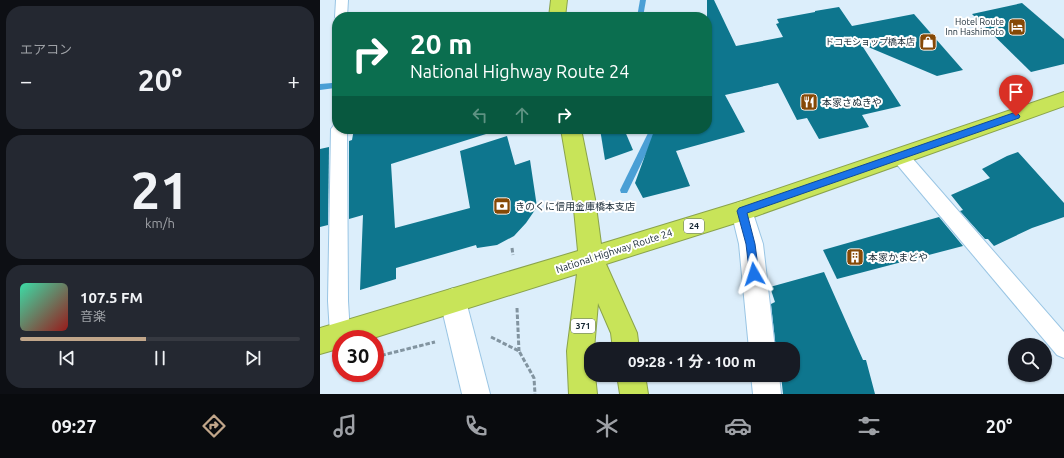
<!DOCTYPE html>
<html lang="ja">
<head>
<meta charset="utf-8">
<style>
	:root { --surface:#171b24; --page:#242831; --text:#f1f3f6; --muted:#9ea1a6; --line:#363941; --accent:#c1a68a }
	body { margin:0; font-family:Ubuntu,"Noto Sans JP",sans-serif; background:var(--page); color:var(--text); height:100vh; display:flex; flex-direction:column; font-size:15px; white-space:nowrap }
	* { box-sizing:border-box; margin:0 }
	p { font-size:13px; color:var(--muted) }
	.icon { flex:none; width:22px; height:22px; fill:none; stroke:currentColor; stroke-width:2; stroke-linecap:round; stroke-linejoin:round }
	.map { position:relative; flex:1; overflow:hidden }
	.sheet { display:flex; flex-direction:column; gap:6px; padding:6px; background:#0d0f14; width:320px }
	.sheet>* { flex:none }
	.top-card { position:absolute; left:12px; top:12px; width:380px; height:122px; border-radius:16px; box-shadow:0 1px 3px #0004; background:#0b6e4f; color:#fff; overflow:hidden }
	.tools { position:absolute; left:688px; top:338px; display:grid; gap:8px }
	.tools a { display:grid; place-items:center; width:44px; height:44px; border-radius:50%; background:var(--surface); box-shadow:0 1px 3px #0004; font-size:20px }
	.speed { position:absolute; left:12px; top:330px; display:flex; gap:8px; font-size:20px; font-weight:700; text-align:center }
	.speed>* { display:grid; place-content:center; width:52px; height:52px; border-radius:50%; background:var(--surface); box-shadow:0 1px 3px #0004; line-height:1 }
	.speed .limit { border:6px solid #d22; background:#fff; color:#111 }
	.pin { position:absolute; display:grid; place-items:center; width:34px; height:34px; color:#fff; margin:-41px -17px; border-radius:50% 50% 50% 0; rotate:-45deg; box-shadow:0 0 4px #0007 }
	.pin .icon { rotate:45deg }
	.me { position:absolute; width:44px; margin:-22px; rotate:354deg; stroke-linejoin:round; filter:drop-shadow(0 0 3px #0008) }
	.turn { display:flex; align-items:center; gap:14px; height:84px; padding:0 12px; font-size:18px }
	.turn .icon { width:52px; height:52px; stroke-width:2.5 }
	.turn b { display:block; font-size:28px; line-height:34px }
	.lanes { display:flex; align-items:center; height:38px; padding:0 12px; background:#0003; justify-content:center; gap:20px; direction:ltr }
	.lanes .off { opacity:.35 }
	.big { font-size:30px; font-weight:700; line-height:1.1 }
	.sheet .card { flex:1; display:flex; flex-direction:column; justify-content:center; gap:6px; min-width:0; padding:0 14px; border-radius:16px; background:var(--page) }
	.sheet .dial { align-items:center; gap:0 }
	.dial b { font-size:52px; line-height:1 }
	.song { display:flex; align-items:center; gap:12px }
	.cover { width:48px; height:48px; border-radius:6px; background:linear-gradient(135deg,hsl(160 70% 55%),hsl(0 70% 35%)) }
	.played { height:4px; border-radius:2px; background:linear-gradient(90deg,var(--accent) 45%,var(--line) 45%) }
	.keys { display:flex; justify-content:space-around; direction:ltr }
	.heat { display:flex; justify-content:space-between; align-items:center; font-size:22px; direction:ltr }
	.trip { position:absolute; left:264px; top:342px; width:216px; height:40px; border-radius:16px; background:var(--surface); box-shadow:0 1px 3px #0004; font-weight:700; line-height:40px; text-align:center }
	.menu { display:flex; height:64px; justify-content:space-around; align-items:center; background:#090b0e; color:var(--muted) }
	.menu .icon { width:28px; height:28px }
	.menu .current { color:var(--accent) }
	.menu b { font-size:18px; color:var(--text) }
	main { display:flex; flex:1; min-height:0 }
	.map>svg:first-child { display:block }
</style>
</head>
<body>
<main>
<section class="sheet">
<div class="card"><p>エアコン</p>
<div class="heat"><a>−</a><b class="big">20°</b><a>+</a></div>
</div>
<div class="card dial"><b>21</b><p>km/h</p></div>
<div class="card">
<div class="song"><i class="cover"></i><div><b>107.5 FM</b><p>音楽</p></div></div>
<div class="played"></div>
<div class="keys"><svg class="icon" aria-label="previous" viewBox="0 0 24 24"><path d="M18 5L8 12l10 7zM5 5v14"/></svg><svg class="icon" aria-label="pause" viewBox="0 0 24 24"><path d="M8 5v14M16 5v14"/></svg><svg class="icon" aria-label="next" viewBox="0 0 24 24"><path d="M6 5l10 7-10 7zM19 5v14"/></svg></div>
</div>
</section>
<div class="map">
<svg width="744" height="394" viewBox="0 0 744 394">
	<rect width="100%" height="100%" fill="#dceefb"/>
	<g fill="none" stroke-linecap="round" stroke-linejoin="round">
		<g fill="#4a9fd5" fill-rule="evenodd">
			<polygon points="320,0 326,0 323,17 317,17"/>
			<polygon points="12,83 16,86 15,88 0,90 0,84"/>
			<polygon points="330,129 338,129 307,193 301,193 300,190"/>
		</g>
	</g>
	<g fill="#0e768e">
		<polygon points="387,0 394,0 416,46 463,37 456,24 459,23 457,19 495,12 495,11 519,7 532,26 594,14 643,70 617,76 541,44 581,106 542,115 549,127 499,139 487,118 477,120 458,83 405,95 425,132 356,151 370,186 323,198 315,183 334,131 343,129 387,129"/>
		<polygon points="702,3 744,39 744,64 711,72 652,14"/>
		<polygon points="34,129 165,129 166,134 71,164 75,228 150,208 140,151 187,136 195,165 210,160 217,207 206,223 194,236 177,245 157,248 156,245 76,268 76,279 40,290 43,215 29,219 29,141 32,140"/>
		<polygon points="280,129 304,129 313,150 285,160"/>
		<polygon points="9,147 8,225 0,227 0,149"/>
		<polygon points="698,152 744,203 744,217 712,228 674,246 668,239 665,239 640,211 643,210 631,195 670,178 662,169 687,156"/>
		<polygon points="619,217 643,246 517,279 503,250"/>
		<polygon points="504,272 543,360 546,360 555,394 463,394 461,375 473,375 473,349 456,349 451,304 455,302 450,287"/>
	</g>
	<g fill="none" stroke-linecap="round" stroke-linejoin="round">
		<defs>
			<g id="lane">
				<polygon points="16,0 28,0 27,17 17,17 17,20 15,17"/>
				<polygon points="17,124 17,129 27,129 28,301 30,334 28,339 21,339 20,344 13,341 10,334 8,301 11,129 14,125"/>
				<polygon points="580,149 586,151 744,332 744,358 737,355 574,161 572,156 574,151"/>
			</g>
			<g id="street">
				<polygon points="422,201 430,204 443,244 455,349 429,349 419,244 411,211 414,204"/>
				<polygon points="133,288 142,292 146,301 170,394 142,394 120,301 124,292"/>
				<polygon points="431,375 459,375 461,394 433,394"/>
			</g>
			<g id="highway">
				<polygon points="231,0 247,0 245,17 229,17"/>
				<polygon points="744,92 744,106 422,221 286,264 317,333 319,349 293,349 291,333 278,303 274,349 271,349 271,375 275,375 277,394 249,394 247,351 257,274 50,339 21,339 21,348 0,354 0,328 258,251 253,199 241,129 261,129 275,199 281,244 422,201"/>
				<polygon points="297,375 325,375 328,394 300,394"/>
			</g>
		</defs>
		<use href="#lane" stroke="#99c5e4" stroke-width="2"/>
		<use href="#street" stroke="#99c5e4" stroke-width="2"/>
		<use href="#highway" stroke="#8aa34c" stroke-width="2"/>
		<g stroke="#8294a0" stroke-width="3" stroke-dasharray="4.5 2" stroke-linecap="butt">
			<polyline points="192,248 193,255"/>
			<polyline points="197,308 199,351"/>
			<polyline points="171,337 199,351 214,378 215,394"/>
			<polyline points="55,357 115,342"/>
		</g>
		<use href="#lane" fill="#fff" fill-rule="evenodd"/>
		<use href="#street" fill="#fff" fill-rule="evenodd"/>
		<use href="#highway" fill="#c8e459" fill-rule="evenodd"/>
	</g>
	<polygon fill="#1a73e8" stroke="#114b97" points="696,112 700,116 699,118 427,213 435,244 439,274 437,278 434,279 430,278 426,244 417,211 419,208"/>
	<defs>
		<symbol id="hotel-square" viewBox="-11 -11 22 22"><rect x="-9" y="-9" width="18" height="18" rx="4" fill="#864906" stroke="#fff"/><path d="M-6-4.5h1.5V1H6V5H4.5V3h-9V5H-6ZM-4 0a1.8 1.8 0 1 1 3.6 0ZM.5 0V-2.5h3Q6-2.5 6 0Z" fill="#fff"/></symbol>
		<symbol id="shop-square" viewBox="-11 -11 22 22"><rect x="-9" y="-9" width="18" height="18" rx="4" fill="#864906" stroke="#fff"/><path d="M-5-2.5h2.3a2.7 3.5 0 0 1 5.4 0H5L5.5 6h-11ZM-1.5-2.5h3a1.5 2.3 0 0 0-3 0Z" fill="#fff"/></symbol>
		<symbol id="restaurant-square" viewBox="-11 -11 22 22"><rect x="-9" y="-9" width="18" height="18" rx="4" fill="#864906" stroke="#fff"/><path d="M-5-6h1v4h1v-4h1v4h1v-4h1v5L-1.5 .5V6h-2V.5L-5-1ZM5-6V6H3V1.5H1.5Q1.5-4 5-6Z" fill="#fff"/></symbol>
		<symbol id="bank-square" viewBox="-11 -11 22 22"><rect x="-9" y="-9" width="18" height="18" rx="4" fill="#864906" stroke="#fff"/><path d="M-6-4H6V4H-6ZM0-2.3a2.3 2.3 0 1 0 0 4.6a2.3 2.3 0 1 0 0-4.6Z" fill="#fff"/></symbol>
		<symbol id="building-square" viewBox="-11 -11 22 22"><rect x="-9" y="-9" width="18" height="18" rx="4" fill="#864906" stroke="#fff"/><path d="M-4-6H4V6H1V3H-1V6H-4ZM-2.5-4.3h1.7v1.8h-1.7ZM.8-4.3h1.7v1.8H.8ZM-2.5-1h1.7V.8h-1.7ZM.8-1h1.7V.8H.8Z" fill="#fff"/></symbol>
	</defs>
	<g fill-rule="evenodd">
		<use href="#hotel-square" x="687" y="17" width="20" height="20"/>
		<use href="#shop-square" x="598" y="32" width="20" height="20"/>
		<use href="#restaurant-square" x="479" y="92" width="20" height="20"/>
		<use href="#bank-square" x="172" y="196" width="20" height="20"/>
		<use href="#building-square" x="525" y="247" width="20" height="20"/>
	</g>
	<g text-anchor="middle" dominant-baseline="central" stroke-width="4" stroke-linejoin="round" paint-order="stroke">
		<g font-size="9" fill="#182935" stroke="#fff" text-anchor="end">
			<text x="684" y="22">Hotel Route<tspan x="684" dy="10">Inn Hashimoto</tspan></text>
			<text x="595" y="42">ドコモショップ橋本店</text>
		</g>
		<g fill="#fff" stroke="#5d6972" stroke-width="1">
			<rect x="364" y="219" width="20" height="14" rx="3"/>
			<rect x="251" y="319" width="24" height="14" rx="3"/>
		</g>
		<g font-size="9" font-weight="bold" fill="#182935">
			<text x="374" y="226">24</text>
			<text x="263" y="326">371</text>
		</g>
		<g font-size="10" fill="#182935" stroke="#fff" text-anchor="start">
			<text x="502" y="102">本家さぬきや</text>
			<text x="195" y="206">きのくに信用金庫橋本支店</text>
			<text x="548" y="257">本家かまどや</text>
		</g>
		<g font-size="10" fill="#182935" stroke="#fff">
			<text transform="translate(294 251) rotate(-18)">National Highway Route 24</text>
		</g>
	</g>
</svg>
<div class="tools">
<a><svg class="icon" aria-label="search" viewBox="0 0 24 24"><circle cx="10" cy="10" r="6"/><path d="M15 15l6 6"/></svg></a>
</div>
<div class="speed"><div class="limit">30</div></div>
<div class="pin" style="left:696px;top:116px;background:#d93025"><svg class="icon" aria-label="arrive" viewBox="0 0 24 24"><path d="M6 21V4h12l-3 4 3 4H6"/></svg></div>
<svg class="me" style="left:434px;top:274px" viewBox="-20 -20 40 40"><path d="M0-17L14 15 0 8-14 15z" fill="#1a73e8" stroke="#fff" stroke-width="4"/></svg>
<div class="trip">09:28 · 1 分 · 100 m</div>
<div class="top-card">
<div class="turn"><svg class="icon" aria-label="right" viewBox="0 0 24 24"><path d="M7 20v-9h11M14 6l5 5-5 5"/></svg><div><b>20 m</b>National Highway Route 24</div></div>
<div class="lanes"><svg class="icon off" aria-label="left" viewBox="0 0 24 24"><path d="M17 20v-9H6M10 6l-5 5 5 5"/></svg><svg class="icon off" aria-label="ahead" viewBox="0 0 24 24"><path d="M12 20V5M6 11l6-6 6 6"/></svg><svg class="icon" aria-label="right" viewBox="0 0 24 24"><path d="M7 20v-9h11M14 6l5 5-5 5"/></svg></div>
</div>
</div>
</main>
<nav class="menu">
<b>09:27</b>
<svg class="icon current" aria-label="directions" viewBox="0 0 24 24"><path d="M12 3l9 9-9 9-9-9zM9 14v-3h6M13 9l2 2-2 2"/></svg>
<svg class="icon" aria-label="music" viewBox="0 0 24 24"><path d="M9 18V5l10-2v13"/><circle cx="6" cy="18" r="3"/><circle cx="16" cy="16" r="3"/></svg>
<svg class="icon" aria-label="phone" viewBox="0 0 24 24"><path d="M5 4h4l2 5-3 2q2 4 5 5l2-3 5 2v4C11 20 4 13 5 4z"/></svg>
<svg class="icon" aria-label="climate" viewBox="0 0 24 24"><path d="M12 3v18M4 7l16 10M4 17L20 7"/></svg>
<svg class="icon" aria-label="car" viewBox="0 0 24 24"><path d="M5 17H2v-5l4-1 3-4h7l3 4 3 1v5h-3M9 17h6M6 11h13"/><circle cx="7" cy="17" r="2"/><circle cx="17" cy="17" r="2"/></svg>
<svg class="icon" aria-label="filters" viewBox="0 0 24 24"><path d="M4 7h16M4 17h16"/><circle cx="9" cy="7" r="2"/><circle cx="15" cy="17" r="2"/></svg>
<b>20°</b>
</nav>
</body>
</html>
